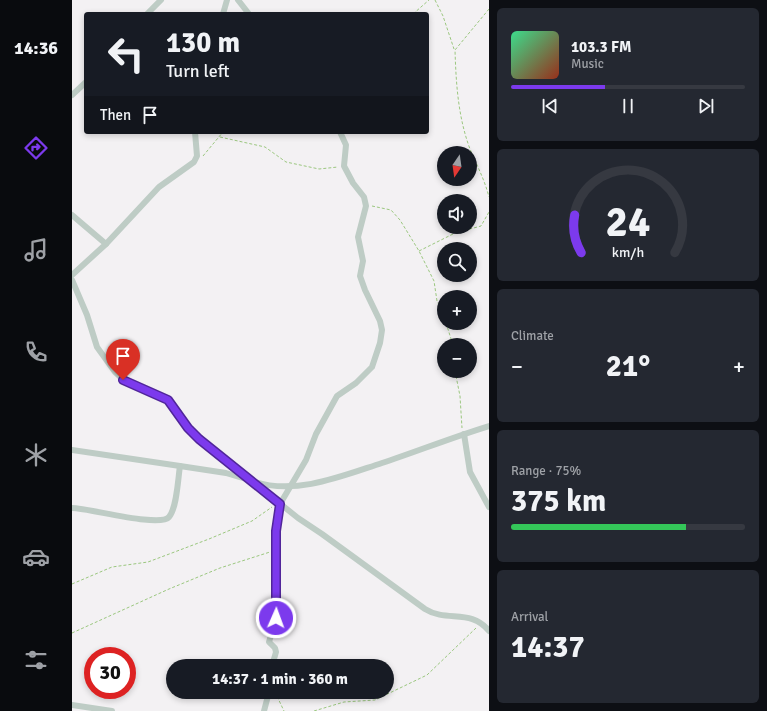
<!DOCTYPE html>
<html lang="en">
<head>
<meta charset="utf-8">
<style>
	:root { --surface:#171b24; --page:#242831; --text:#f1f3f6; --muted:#9ea1a6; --line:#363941; --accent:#7c3aed }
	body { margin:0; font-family:Signika,sans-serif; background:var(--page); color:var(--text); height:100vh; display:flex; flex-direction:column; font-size:15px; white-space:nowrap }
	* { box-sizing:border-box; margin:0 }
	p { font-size:13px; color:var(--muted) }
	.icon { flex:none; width:22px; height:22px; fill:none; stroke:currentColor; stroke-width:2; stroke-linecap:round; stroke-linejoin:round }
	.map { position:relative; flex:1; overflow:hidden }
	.details { display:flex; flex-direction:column; gap:8px; padding:8px; background:#0d0f14; width:278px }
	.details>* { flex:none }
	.guide { position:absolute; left:12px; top:12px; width:345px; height:122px; border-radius:4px; box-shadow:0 2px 6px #0003; background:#171b24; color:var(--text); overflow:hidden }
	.needle { width:26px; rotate:193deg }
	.controls { position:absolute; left:365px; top:146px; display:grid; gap:8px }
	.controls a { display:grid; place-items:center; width:40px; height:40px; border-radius:50%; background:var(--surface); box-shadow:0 2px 6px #0003; font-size:20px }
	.speed { position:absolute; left:12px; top:647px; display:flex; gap:8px; font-size:20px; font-weight:700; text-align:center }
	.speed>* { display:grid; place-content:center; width:52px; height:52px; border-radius:50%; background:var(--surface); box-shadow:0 2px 6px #0003; line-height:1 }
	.speed .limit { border:6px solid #d22; background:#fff; color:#111 }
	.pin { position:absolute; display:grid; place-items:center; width:34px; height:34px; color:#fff; margin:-41px -17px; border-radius:50% 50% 50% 0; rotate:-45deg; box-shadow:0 0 4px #0007 }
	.pin .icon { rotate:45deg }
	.me { position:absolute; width:44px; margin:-22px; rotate:2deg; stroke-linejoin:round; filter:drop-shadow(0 0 3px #0008) }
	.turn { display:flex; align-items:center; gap:14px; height:84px; padding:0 16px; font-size:18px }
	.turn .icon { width:52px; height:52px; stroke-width:2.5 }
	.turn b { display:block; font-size:28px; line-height:34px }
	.then { display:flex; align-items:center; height:38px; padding:0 16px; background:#0003; gap:8px; font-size:15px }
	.big { font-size:30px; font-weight:700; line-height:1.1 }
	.details .card { flex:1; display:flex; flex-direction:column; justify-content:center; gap:6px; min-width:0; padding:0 14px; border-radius:6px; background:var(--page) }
	.details .dial { align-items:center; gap:0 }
	.dial svg { height:104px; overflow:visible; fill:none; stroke:var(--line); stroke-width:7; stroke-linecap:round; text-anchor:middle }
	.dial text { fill:var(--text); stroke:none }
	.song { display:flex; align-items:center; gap:12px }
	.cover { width:48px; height:48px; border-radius:6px; background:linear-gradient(135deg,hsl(150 70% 55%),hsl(10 70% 35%)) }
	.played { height:4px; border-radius:2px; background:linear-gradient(90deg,var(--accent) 40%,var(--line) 40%) }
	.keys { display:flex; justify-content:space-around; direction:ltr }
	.heat { display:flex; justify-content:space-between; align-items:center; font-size:22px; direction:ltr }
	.charge { height:6px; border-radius:3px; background:linear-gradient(90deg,#34c759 75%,var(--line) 0) }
	.trip { position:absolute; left:94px; top:659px; width:228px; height:40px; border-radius:20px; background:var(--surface); box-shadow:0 2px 6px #0003; font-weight:700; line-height:40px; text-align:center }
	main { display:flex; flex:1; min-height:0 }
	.dock { display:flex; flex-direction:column; width:72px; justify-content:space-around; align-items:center; background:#090b0e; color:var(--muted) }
	.dock .icon { width:28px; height:28px }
	.dock .on { color:var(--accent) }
	.dock b { font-size:18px; color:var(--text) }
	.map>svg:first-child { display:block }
</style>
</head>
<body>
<main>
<nav class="dock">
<b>14:36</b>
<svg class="icon on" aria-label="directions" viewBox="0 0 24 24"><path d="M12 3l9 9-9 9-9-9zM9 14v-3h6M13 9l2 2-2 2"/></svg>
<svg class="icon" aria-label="music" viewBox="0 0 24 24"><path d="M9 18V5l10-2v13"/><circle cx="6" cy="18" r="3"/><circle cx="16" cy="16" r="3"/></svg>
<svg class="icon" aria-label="phone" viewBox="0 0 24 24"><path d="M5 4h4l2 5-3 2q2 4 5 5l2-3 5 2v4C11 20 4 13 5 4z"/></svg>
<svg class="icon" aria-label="climate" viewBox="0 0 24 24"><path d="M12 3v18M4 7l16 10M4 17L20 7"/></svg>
<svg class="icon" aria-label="car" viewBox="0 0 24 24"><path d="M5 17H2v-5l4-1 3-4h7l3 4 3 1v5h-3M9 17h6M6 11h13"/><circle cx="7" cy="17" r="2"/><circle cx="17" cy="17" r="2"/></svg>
<svg class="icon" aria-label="filters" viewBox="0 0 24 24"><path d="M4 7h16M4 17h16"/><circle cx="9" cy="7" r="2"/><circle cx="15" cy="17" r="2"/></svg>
</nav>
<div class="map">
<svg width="417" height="711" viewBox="0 0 417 711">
	<rect width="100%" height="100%" fill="#f3f1f3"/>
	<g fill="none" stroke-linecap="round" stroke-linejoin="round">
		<g stroke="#9bc77f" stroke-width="1" stroke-dasharray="3 2" stroke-linecap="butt">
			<polyline points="363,0 371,16 382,49"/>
			<path d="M417,9L383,50C384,83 386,117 398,149C405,166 412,178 417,197"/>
			<polyline points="341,14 357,0"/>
			<polyline points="148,137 193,147 214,162 247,169 266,167"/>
			<polyline points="131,156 151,132"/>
			<polyline points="300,206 319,210 328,220 347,251 362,281 365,301 372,314"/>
			<polyline points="347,251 383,233 409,226 417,212"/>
			<polyline points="374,323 381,345"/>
			<polyline points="383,371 388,396 390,428"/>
			<polyline points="0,584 40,567 76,562 137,539 180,521 200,507"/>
			<polyline points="0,633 97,589 148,568 198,552"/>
			<polyline points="203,692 212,711"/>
			<polyline points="242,711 272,702 303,700 355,675 404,628"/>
		</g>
		<g stroke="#beccc5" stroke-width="6">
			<polyline points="166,0 177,14"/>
			<polyline points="75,14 89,0"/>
			<polyline points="151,14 155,0"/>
			<polyline points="0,95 14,82"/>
			<polyline points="0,215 34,244 0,275"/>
			<polyline points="34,244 87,187 122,162 125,156 123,132"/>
			<path d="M0,280L15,315L25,347L43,372L55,383L91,397L99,402L116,428L127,439L226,518L250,534L353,609C375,623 399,608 417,631"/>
			<polyline points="392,434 398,472 417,507"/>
			<polyline points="0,450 108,466 154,473 174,479"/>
			<path d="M183,482C225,495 270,476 310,463C346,451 381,437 417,426"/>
			<path d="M0,508C17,508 88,528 97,517C105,508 106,478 108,466"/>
			<polyline points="200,666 204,652 203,648 197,642 204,618 204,531 208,504 234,460 244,434 265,396 284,383 300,367 308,343 310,330 308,321 293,290 288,276 291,261 286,237 294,206 292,197 281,183 272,166 274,145 268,132"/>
			<polyline points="0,705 40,711"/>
			<polyline points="192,711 197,692"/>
		</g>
	</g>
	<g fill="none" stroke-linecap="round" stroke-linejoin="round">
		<defs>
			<polyline id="route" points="51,380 96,400 116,428 127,439 208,504 204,531 204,618"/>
		</defs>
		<use href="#route" stroke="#51269a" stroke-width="10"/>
		<use href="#route" stroke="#7c3aed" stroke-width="7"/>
	</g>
</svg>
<div class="controls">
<a><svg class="needle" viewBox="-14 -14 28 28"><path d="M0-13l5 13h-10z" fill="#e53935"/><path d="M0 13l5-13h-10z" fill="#9ea1a6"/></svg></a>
<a><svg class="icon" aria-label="sound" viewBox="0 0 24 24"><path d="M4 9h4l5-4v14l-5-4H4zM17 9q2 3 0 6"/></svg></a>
<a><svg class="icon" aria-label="search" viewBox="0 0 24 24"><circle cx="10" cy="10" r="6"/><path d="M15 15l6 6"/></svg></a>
<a>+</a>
<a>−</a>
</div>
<div class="speed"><div class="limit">30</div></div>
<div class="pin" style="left:51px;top:380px;background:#d93025"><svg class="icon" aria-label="arrive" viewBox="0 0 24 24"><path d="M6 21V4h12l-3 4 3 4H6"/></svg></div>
<svg class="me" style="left:204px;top:618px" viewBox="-20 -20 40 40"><circle r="17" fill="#7c3aed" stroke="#fff" stroke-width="3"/><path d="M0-11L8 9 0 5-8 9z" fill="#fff"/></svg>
<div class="trip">14:37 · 1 min · 360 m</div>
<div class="guide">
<div class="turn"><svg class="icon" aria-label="left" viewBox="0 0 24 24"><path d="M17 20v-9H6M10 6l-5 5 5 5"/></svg><div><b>130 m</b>Turn left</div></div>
<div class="then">Then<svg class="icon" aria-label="arrive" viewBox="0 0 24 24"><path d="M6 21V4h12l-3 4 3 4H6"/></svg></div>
</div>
</div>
<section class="details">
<div class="card">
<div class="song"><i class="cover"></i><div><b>103.3 FM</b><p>Music</p></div></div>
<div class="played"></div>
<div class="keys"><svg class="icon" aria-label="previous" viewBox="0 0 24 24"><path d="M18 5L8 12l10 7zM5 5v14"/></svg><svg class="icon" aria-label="pause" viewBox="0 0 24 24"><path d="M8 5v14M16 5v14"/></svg><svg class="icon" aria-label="next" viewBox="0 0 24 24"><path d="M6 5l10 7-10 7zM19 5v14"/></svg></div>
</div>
<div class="card dial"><svg viewBox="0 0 100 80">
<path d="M14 69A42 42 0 1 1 86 69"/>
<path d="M14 69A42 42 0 0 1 9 40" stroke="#7c3aed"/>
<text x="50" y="56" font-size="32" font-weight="700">24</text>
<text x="50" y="72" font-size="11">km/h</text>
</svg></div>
<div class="card"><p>Climate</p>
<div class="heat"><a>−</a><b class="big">21°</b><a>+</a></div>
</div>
<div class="card"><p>Range · 75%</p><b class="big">375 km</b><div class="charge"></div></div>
<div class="card"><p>Arrival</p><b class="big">14:37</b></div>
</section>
</main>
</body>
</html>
